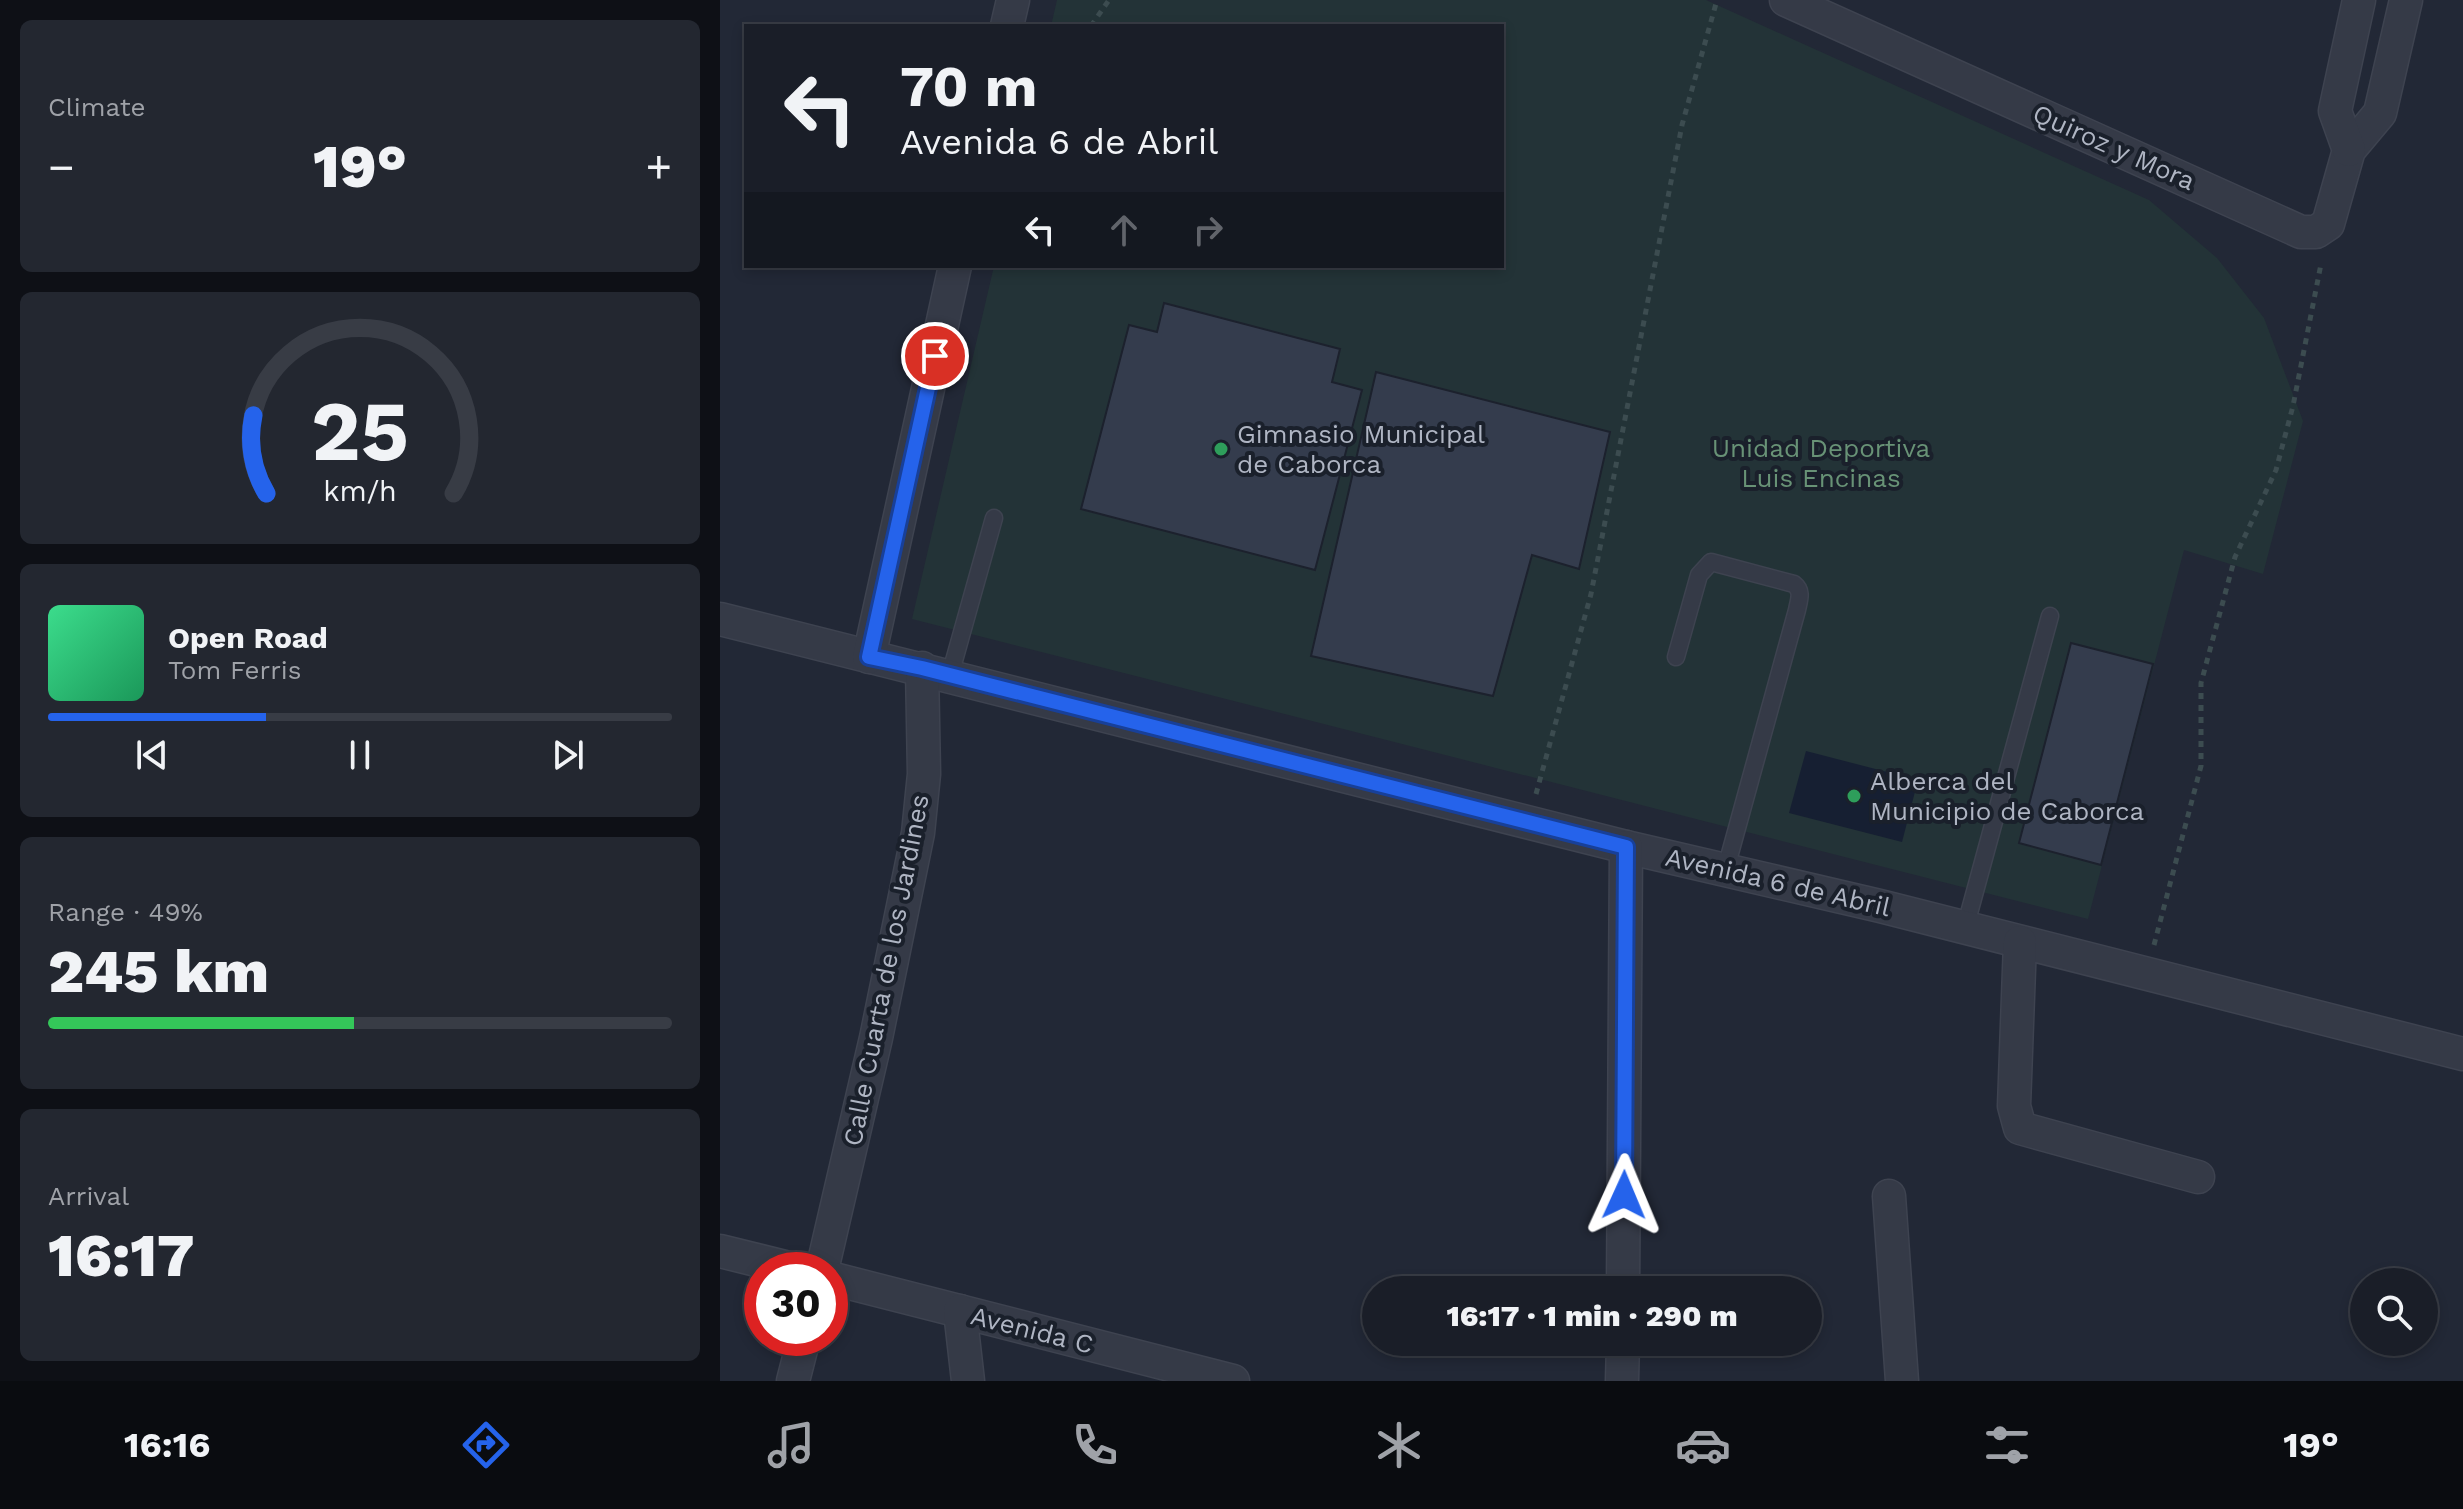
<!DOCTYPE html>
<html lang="en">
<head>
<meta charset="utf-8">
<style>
	:root { --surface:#1a1e28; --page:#232730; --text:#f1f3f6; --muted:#9fa2a8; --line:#383c45; --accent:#2563eb }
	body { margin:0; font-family:"Work Sans",sans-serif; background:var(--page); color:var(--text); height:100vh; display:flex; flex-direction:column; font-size:30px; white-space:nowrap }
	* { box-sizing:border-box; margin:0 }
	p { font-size:26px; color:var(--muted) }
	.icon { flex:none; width:44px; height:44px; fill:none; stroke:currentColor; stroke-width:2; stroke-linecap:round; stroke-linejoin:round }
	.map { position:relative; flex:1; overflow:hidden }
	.sheet { display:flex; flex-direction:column; gap:20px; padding:20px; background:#0e1016; width:720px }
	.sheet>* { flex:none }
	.guide { position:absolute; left:24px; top:24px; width:760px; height:244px; border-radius:0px; box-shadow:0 4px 12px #0003,0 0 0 2px var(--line); background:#1a1e28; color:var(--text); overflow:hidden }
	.fabs { position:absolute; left:1630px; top:1268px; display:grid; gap:16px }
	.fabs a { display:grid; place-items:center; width:88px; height:88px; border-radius:50%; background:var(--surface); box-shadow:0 4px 12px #0003,0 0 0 2px var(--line); font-size:40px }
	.speed { position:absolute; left:24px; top:1252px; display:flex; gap:16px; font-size:40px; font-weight:700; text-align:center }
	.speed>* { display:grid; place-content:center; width:104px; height:104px; border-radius:50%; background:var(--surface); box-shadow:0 4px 12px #0003,0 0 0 2px var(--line); line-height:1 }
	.speed .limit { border:12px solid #d22; background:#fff; color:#111 }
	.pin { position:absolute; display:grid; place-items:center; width:68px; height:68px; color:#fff; margin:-34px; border:4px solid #fff; border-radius:50%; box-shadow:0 2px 8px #0007 }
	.me { position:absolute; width:88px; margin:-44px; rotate:1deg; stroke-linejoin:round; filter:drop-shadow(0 0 6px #0008) }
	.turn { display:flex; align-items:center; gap:28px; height:168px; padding:0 24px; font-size:36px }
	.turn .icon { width:104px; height:104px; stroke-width:2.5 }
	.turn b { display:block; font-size:56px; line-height:68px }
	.lanes { display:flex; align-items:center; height:76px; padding:0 24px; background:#0003; justify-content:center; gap:40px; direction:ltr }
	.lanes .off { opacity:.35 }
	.big { font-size:60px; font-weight:800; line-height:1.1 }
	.sheet .widget { flex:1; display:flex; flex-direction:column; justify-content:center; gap:12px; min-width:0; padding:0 28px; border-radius:12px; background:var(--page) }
	.sheet .dial { align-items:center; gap:0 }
	.dial svg { height:208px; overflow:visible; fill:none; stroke:var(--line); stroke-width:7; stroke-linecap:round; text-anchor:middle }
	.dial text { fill:var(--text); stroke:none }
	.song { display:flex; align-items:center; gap:24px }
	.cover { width:96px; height:96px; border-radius:12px; background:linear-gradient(135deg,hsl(150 70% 55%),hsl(150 70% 35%)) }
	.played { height:8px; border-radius:4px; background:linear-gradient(90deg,var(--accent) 35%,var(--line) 35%) }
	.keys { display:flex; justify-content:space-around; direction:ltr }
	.heat { display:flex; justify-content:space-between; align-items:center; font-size:44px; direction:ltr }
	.charge { height:12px; border-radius:6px; background:linear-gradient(90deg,#34c759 49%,var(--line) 0) }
	.trip { position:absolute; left:642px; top:1276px; width:460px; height:80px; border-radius:40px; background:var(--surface); box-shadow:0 4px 12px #0003,0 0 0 2px var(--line); font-weight:800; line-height:80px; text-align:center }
	.tab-bar { display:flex; height:128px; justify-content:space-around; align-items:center; background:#0a0c10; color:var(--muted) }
	.tab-bar .icon { width:56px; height:56px }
	.tab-bar .on { color:var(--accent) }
	.tab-bar b { font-size:36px; color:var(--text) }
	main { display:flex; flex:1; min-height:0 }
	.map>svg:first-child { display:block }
</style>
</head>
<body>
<main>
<section class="sheet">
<div class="widget"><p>Climate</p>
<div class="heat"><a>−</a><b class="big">19°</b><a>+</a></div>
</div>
<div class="widget dial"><svg viewBox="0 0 100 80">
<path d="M14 69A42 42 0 1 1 86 69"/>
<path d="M14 69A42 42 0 0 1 9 39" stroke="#2563eb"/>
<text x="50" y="56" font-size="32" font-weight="700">25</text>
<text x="50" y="72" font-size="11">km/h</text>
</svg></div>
<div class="widget">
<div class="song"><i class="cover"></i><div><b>Open Road</b><p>Tom Ferris</p></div></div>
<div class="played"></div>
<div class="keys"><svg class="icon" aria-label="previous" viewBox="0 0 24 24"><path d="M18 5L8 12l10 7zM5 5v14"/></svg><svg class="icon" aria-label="pause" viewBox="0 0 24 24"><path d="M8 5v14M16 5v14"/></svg><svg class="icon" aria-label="next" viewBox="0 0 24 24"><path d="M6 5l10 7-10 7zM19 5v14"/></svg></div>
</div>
<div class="widget"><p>Range · 49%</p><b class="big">245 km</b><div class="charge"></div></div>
<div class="widget"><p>Arrival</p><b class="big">16:17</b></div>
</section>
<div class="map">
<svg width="1743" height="1381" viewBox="0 0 1743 1381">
	<rect width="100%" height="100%" fill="#222836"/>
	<polygon fill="#233337" points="337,0 986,0 1429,200 1497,258 1544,318 1583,421 1543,574 1464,550 1368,919 192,619 274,266 782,266 782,26 331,26"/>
	<polygon fill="#161f32" points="1086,751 1198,780 1182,842 1069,813"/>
	<g fill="#343c4d" stroke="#1c212d" stroke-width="2">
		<polygon points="444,303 620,349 612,382 642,390 595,570 361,509 409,325 437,332"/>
		<polygon points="656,372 890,432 859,569 812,555 773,696 591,656"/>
		<polygon points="1351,643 1433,664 1381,865 1299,843"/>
	</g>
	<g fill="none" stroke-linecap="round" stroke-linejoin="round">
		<defs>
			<g id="service">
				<path d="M956,657L979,575L991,562L1074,584C1083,591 1079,600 1077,610L1006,868"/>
				<polyline points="230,675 274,518"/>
				<polyline points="1245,928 1330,616"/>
			</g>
			<g id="minor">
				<polyline points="1066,0 1581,232 1596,232 1608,224 1629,150 1660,113 1686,0"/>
				<polyline points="287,26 293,0"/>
				<polyline points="1629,150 1615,111 1639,0"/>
				<polyline points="0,619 906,847 1160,906 1743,1054"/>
				<polyline points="149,657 235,266"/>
				<polyline points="1300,942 1294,1106 1300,1128 1478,1177"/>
				<polyline points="1169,1196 1182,1381"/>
				<polyline points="0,1251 77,1270"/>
				<polyline points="102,1270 156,1038 198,833 204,774 202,668"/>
				<polyline points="110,1278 513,1381"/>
				<polyline points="903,1290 906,847"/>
				<polyline points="240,1311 248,1381"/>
				<polyline points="73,1381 84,1338"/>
				<polyline points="902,1381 903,1342"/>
			</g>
		</defs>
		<use href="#service" stroke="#3e4350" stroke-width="19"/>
		<use href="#minor" stroke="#3e4350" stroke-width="35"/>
		<g stroke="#3c4c50" stroke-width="5" stroke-dasharray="6 6" stroke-linecap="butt">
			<polyline points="371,26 389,0"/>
			<polyline points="816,794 871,594 962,125 997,0"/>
			<polyline points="1434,945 1481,766 1481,683 1515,557 1556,470 1573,406 1601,264"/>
		</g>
		<use href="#service" stroke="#353a47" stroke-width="16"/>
		<use href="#minor" stroke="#353a47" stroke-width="32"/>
	</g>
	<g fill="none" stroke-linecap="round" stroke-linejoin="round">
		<defs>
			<polyline id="route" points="215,356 149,657 202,668 906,847 904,1195"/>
		</defs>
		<use href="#route" stroke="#184099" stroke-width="20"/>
		<use href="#route" stroke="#2563eb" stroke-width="14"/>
	</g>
	<g fill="#2e9e5b" stroke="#1a202b" stroke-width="3">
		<circle cx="501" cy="449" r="8"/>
		<circle cx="1134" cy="796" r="8"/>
	</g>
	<g text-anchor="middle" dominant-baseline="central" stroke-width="8" stroke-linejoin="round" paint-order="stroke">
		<g font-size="26" fill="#afb5c3" stroke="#1a202b">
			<text transform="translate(1394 147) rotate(24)">Quiroz y Mora</text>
			<text transform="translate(1058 882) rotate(13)">Avenida 6 de Abril</text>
			<text transform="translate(166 970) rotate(-79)">Calle Cuarta de los Jardines</text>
			<text transform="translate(312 1330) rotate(14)">Avenida C</text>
		</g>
		<g font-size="26" fill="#afb5c3" stroke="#1a202b" text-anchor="start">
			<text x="517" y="434">Gimnasio Municipal<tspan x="517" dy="30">de Caborca</tspan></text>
			<text x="1150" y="781">Alberca del<tspan x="1150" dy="30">Municipio de Caborca</tspan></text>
		</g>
		<g font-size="26" fill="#689276" stroke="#1a202b">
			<text x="1101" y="448">Unidad Deportiva<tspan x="1101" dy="30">Luis Encinas</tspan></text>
		</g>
	</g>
</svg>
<div class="fabs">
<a><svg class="icon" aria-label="search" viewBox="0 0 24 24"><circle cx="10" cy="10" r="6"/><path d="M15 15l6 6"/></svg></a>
</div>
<div class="speed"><div class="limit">30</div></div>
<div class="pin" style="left:215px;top:356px;background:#d93025"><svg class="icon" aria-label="arrive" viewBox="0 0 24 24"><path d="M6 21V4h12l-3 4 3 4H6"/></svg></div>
<svg class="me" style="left:904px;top:1195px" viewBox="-20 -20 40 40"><path d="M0-17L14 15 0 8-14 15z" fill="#2563eb" stroke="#fff" stroke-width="4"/></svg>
<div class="trip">16:17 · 1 min · 290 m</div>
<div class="guide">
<div class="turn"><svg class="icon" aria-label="left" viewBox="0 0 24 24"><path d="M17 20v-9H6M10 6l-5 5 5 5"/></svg><div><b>70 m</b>Avenida 6 de Abril</div></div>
<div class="lanes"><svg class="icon" aria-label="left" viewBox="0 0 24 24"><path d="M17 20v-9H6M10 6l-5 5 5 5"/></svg><svg class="icon off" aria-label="ahead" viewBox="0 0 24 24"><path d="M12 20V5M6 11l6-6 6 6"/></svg><svg class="icon off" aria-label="right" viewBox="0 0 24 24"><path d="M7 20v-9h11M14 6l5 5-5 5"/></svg></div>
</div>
</div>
</main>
<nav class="tab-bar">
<b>16:16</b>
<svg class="icon on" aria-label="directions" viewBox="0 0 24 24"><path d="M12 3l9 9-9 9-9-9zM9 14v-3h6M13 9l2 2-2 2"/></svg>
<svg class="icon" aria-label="music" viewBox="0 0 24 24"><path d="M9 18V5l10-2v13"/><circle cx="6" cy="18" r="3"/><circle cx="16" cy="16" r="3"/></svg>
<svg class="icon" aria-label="phone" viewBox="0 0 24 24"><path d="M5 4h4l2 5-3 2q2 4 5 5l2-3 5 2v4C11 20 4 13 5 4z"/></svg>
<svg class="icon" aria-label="climate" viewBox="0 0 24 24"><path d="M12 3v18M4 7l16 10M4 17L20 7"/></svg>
<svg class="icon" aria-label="car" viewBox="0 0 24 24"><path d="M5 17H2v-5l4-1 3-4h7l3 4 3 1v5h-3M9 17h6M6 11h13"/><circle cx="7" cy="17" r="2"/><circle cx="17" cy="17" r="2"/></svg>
<svg class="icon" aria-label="filters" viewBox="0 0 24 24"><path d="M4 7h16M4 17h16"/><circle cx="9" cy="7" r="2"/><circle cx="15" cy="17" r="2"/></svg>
<b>19°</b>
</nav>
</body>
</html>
